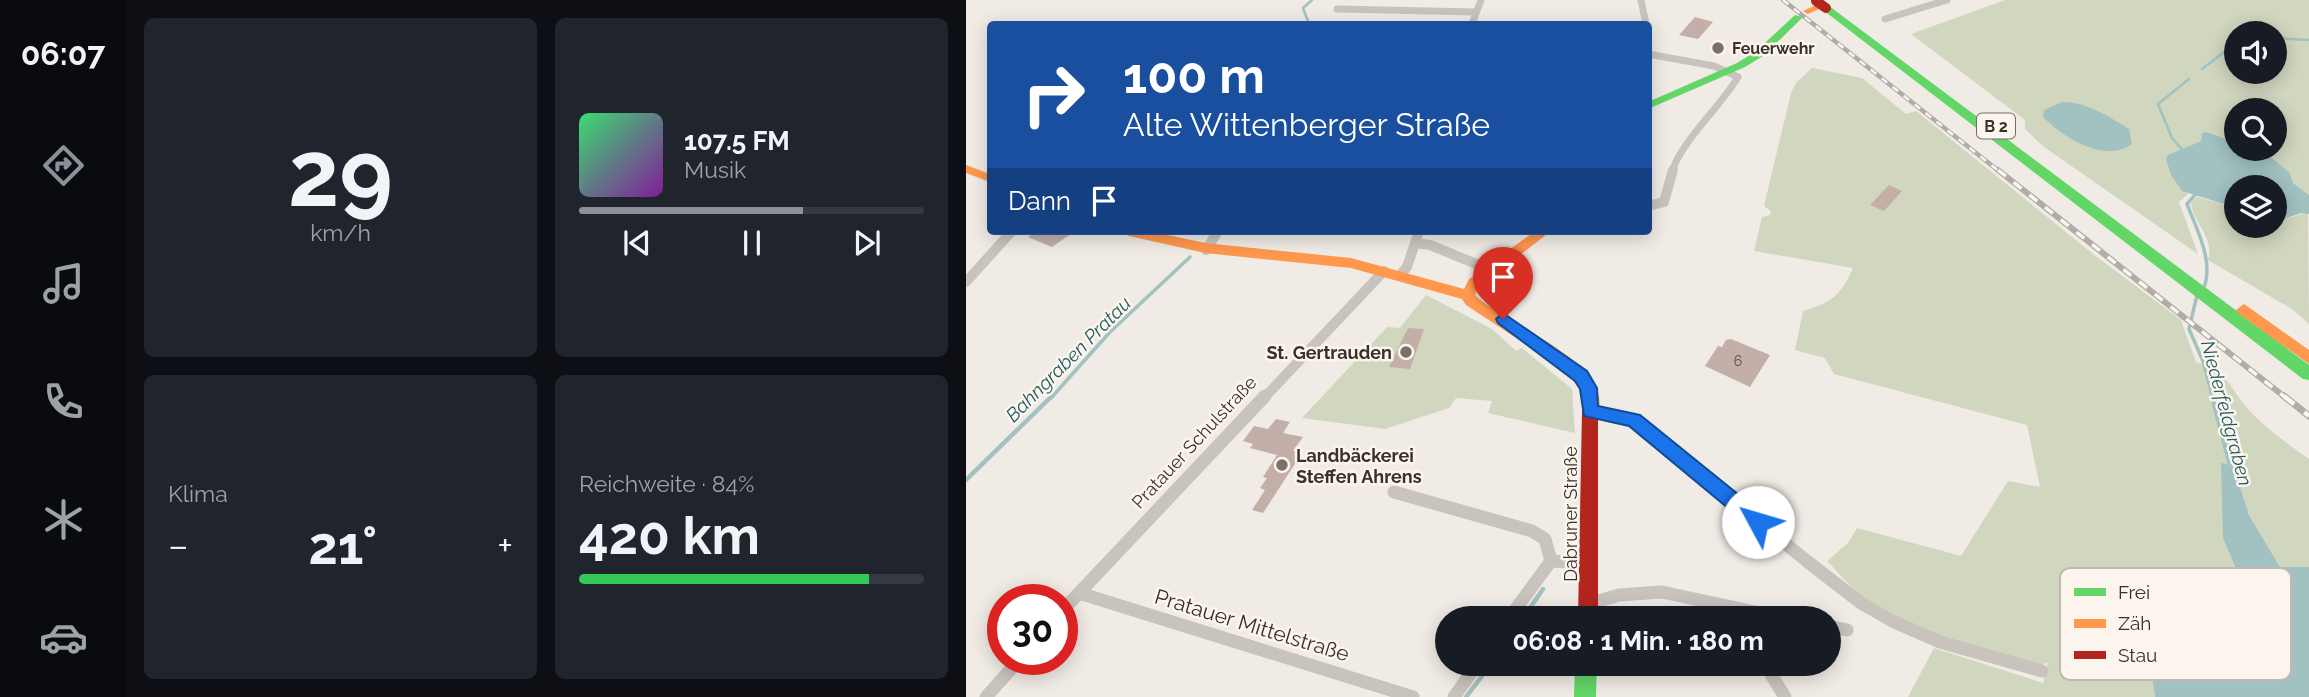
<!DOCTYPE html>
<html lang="de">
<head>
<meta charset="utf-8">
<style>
	:root { --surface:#171b24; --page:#20242c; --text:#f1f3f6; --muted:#9ea1a6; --line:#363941; --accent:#8c9099 }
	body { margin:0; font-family:Raleway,sans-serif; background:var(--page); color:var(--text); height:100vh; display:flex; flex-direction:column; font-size:26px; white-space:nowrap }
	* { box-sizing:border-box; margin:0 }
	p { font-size:23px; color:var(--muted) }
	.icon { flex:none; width:38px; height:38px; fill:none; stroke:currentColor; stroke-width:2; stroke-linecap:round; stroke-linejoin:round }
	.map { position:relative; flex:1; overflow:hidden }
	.details { display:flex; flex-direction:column; gap:18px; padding:18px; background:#0d0f14; width:840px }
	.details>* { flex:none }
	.top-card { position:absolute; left:21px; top:21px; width:665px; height:214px; border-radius:7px; box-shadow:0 4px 18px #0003; background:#1a4fa0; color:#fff; overflow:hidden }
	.tools { position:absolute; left:1258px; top:21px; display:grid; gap:14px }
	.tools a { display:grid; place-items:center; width:63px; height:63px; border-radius:50%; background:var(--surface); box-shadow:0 4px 18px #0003; font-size:35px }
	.speed { position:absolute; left:21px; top:584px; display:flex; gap:14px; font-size:35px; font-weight:700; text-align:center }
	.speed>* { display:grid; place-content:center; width:91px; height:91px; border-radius:50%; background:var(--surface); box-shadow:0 4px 18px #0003; line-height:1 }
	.speed .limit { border:10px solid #d22; background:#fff; color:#111 }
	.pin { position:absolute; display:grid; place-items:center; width:60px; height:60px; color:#fff; margin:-72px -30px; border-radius:50% 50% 50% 0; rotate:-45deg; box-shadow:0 0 7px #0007 }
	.pin .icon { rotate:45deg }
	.me { position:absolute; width:77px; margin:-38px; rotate:309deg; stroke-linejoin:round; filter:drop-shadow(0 0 5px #0008) }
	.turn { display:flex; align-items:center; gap:24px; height:147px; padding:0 21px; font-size:32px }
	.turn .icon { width:91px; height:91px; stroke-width:2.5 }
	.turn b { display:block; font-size:49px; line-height:60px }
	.then { display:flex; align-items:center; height:66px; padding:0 21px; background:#0003; gap:14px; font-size:26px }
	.big { font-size:52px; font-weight:700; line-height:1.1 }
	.details .tile { flex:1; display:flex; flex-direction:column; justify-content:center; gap:10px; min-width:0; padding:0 24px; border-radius:10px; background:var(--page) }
	.details .dial { align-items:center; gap:0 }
	.dial b { font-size:91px; line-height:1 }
	.song { display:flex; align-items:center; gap:21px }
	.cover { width:84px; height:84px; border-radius:10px; background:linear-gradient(135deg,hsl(140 70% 55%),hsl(290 70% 35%)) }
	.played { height:7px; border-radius:4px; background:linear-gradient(90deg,var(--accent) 65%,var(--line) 65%) }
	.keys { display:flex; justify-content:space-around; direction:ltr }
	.heat { display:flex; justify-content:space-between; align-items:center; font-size:38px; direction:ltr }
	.charge { height:10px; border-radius:5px; background:linear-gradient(90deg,#34c759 84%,var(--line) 0) }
	.details .tiles { flex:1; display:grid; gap:18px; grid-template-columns:repeat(2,1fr) }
	.trip { position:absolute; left:469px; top:606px; width:406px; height:70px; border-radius:35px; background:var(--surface); box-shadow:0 4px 18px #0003; font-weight:700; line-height:70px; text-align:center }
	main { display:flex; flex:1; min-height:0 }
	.menu { display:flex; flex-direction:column; width:126px; justify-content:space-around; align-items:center; background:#090b0e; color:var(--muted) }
	.menu .icon { width:49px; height:49px }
	.menu .selected { color:var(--accent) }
	.menu b { font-size:32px; color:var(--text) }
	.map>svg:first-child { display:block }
</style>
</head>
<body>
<main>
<nav class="menu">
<b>06:07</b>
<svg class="icon selected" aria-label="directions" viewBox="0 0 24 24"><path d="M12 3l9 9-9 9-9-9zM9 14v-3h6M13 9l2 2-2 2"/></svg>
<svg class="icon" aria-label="music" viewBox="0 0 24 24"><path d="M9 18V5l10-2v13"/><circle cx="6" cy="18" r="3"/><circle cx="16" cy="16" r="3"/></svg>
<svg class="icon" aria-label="phone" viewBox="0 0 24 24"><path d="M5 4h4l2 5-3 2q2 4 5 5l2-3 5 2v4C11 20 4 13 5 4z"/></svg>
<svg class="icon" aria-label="climate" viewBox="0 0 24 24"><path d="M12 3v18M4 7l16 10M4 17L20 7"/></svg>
<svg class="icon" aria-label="car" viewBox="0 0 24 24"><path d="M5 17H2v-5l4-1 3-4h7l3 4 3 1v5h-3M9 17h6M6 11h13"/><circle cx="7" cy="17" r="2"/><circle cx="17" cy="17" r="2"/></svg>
</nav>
<section class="details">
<div class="tiles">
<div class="tile dial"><b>29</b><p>km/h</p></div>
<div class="tile">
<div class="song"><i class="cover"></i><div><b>107.5 FM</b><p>Musik</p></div></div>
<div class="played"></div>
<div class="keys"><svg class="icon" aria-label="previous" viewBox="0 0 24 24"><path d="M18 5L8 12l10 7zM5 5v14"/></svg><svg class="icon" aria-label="pause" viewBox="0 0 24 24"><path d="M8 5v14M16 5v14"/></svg><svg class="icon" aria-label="next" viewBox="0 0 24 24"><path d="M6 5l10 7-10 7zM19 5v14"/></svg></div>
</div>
<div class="tile"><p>Klima</p>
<div class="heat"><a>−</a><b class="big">21°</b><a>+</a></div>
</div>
<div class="tile"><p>Reichweite · 84%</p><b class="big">420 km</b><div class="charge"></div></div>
</div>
</section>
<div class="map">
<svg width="1343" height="697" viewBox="0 0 1343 697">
	<rect width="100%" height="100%" fill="#f0ebe5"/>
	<g fill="#d1d6bf" fill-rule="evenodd">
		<path d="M1039,0H1343V195L1327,183L1324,173L1293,149H1309V110H1270V142L1240,132L1235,141L1212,151L1205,175L1222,194L1213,202L1232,254L1078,147L1059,129V120L945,34ZM1270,33H1309V72H1270Z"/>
		<path d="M846,68L896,78L940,114L950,111L1127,254L1215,320L1230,362C1262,371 1263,387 1282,409C1299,428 1322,444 1343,459V567H1314L1283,515L1269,471L1257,538L1275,581L1265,605L1180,635L1189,697H942L968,648L1077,683L1082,662L1076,665C1016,648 946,635 896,596C883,586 873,573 861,561L882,543L891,528L995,556L1042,481L1074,487L1061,425L868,374L859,358L829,350L837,311C867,302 874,296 887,268L788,251L796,217L804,215L805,211L798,206L825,93L830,83Z"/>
		<path d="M1231,197L1270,208V226H1309V222L1342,212L1343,324L1326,309L1242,260C1249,237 1227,223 1225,203Z"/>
		<polygon points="460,295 526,329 550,351 556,348 606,389 609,433 522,413 526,401 490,398 483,408 419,429 336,418 421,327 434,328"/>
	</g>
	<g fill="#a1c2c1">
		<path d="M1096,102C1119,101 1144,117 1163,129L1166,144C1138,164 1097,137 1077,117L1078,110Z"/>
		<polygon points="1240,132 1270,142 1270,149 1295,149 1324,173 1327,183 1343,195 1343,214 1335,213 1309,222 1309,187 1270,187 1270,208 1216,191 1205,175 1200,159 1202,155 1235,141 1236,133"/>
		<polygon points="1255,463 1264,465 1269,471 1283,515 1314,567 1343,567 1343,697 1189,697 1180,635 1188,600 1265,605 1275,581 1257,538"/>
	</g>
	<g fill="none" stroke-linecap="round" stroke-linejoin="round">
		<g stroke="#a1c2c1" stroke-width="2.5">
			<polyline points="343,24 337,8 346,0"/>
			<polyline points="1309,38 1343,40"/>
			<polyline points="1236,69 1270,43"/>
			<polyline points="1218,152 1206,138 1192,104 1223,79"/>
		</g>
		<g stroke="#a1c2c1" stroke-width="3.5">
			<path d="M1229,195L1221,204C1231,230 1249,263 1237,290"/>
			<polyline points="1231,295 1223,329 1237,361 1247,398"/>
			<polyline points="85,398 143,333 224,257"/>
		</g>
		<g stroke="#a1c2c1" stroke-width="4.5">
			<polyline points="1246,396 1265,469"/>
			<polyline points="0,480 86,396"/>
			<polyline points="557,618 577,589"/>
			<polyline points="500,697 526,663"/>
		</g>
	</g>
	<g fill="#c3afa7">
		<polygon points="729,17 747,22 732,39 713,35"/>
		<polygon points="923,185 936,191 918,211 904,205"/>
		<polygon points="71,231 109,231 86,247 62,237"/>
		<polygon points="442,328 458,329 444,369 423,367"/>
		<polygon points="765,339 804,355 784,387 739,366 752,346 756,347 760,340"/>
		<polygon points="310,419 324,422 317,433 337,437 327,451 336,453 297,513 286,510 299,490 294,488 301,478 297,477 311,455 284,448 287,444 277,441 288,426 302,429"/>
	</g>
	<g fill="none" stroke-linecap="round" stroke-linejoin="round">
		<g stroke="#c9c3be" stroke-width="7">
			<polyline points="675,0 680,24"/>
			<polyline points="371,9 510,12"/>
			<polyline points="919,19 981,0"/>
			<polyline points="506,24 515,0"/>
			<polyline points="682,41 682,69"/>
			<path d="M682,54L748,66L772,77C755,106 714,143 706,172"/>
		</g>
		<g stroke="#c9c3be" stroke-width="10">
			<polyline points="682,206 698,202 707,170"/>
			<polyline points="449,243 464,245 525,270"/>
			<polyline points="240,250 252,231"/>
			<polyline points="434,275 441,267 453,231"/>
			<polyline points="0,282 46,231"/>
			<polyline points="298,398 418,271"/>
		</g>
		<g stroke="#c9c3be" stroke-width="13">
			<polyline points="624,411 668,420 842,562 895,603 926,621 974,642 1076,671"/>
			<polyline points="428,492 566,531 579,539 585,561"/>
			<polyline points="585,561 623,563"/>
			<polyline points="113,593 447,697"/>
			<polyline points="622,604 653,595 696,592 817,618"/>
			<polyline points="96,611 299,396"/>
			<polyline points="543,618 585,561"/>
			<polyline points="863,626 881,630"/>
			<polyline points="798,663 819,697"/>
			<polyline points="20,697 53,660"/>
			<polyline points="488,697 512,663"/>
		</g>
		<g fill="#63d668" fill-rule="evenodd">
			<polygon points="857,6 863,6 1343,365 1343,380 1337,379 857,10"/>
			<polygon points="829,15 837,17 797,56 779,67 682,109 682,102 771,63 789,52"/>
			<polygon points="609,663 631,663 630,697 608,697"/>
		</g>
		<g fill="#ff974d" fill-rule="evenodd">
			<polygon points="850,5 855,8 842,14 837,11"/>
			<polygon points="0,165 24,174 24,182 0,173"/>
			<path d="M156,231H183L239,243L385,258L498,289L503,279L569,231H585L514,286L509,295C535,323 656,365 630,417L624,419L618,417L615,391L599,370L500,305L496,299L385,268L239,253L163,236Z"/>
			<polygon points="1278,304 1343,350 1343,364 1273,314 1270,310"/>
		</g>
		<polygon fill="#b3261e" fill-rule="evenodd" points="624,405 630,407 632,412 632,618 612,618 616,412 618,407"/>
		<defs>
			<polyline id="rail-far2" points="817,0 1034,172"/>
			<polyline id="rail-far1" points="1032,170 1320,398"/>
			<polyline id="rail" points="1318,396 1343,416"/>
		</defs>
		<use href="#rail-far2" stroke="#b1aca8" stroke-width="4.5"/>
		<use href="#rail-far1" stroke="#b1aca8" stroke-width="6"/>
		<use href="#rail" stroke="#b1aca8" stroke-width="7"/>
		<use href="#rail-far2" stroke="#fbf5ee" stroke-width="2.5" stroke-dasharray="7" stroke-linecap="butt"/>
		<use href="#rail-far1" stroke="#fbf5ee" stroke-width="3.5" stroke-dasharray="10" stroke-linecap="butt"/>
		<use href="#rail" stroke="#fbf5ee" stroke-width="4.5" stroke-dasharray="13" stroke-linecap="butt"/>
		<polyline stroke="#b3261e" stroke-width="10" points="850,1 860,8"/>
	</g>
	<polygon fill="#1a73e8" stroke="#114b97" stroke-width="2" points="537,313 621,371 631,388 632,406 674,415 799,516 802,522 799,528 792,531 786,528 663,426 618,416 614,389 609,381 532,323 530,319"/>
	<g fill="#7a716c" stroke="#fbf5ee" stroke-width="2.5">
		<circle cx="752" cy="48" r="7"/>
		<circle cx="440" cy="352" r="7"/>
		<circle cx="316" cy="465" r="7"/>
	</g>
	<g text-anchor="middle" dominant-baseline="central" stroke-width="5" stroke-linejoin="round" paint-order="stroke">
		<g font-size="14" fill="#5d504a">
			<text x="772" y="361">6</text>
		</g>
		<g font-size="16" font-weight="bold" fill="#3b302b" stroke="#fbf5ee" text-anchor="start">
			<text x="766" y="48">Feuerwehr</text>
		</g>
		<rect fill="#fbf5ee" stroke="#756b66" stroke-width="2" x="1011" y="113.5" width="38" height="25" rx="5"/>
		<g font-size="16" font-weight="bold" fill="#3b302b">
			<text x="1030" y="126">B 2</text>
		</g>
		<g font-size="18" font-weight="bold" fill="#3b302b" stroke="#fbf5ee" text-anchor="end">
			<text x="426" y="352">St. Gertrauden</text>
			<text x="330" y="455" text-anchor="start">Landbäckerei<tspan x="330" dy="21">Steffen Ahrens</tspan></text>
		</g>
		<g font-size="18" fill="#3b302b" stroke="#fbf5ee">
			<text transform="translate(228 442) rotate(-47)">Pratauer Schulstraße</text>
			<text transform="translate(604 514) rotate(-90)">Dabruner Straße</text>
		</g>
		<g font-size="19" font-style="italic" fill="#1f5a5e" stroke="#fbf5ee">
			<text transform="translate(102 359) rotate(-45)">Bahngraben Pratau</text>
			<text transform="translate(1261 413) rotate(75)">Niederfeldgraben</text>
		</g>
		<g font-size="21" fill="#3b302b" stroke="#fbf5ee">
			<text transform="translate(286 625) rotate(17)">Pratauer Mittelstraße</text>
		</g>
	</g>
	<rect x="1094" y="568" width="231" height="112" rx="10" fill="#fbf5ee" stroke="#c1bab4" stroke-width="2"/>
	<rect x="1108" y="588" width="32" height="8" fill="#63d668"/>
	<rect x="1108" y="619" width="32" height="9" fill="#ff974d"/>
	<rect x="1108" y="651" width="32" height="8" fill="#b3261e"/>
	<g font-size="19" fill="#3b302b">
		<text x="1152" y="599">Frei</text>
		<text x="1152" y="630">Zäh</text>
		<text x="1152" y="662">Stau</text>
	</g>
</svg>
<div class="tools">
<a><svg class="icon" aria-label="sound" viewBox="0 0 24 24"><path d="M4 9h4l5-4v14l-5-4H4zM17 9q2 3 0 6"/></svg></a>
<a><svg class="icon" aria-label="search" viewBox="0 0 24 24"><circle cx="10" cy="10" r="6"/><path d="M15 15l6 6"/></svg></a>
<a><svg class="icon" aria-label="layers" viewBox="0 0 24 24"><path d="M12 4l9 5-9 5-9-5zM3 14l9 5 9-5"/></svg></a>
</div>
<div class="speed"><div class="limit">30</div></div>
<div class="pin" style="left:537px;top:319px;background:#d93025"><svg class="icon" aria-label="arrive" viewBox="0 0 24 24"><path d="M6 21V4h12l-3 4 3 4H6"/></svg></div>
<svg class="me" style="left:792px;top:522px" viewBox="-20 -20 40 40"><circle r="19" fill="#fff"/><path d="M0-13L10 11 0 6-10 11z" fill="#1a73e8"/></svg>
<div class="trip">06:08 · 1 Min. · 180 m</div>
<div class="top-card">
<div class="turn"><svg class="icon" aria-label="right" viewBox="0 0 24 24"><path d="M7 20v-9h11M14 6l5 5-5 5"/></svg><div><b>100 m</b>Alte Wittenberger Straße</div></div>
<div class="then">Dann<svg class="icon" aria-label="arrive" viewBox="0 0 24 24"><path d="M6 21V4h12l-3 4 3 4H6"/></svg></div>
</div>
</div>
</main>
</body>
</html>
